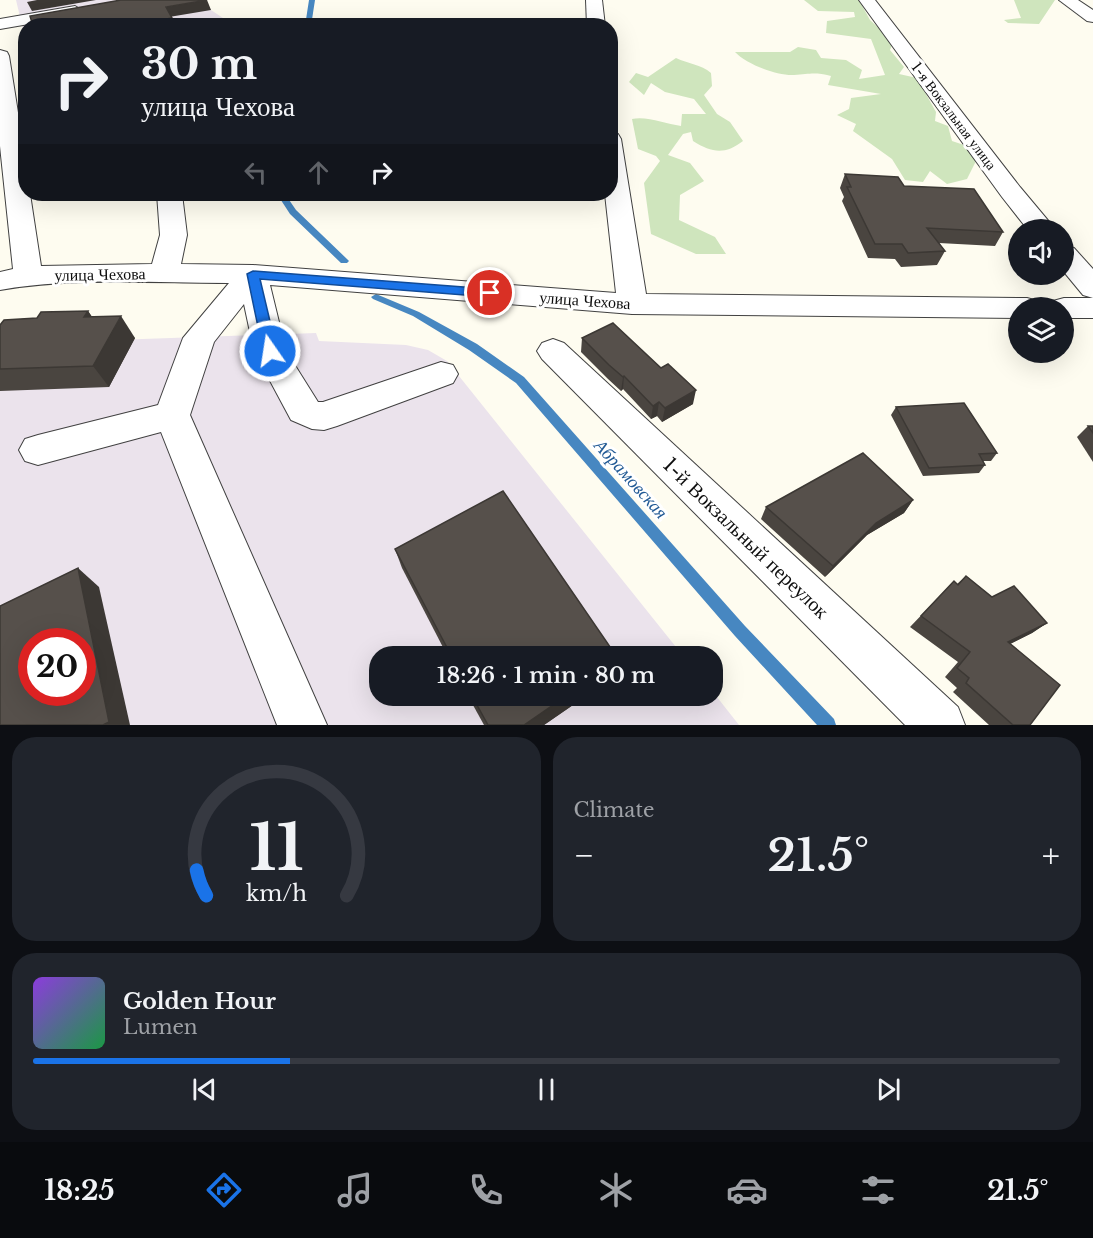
<!DOCTYPE html>
<html lang="en">
<head>
<meta charset="utf-8">
<style>
	:root { --surface:#171b24; --page:#20242c; --text:#f1f3f6; --muted:#9ea1a6; --line:#363941; --accent:#1a73e8 }
	body { margin:0; font-family:"Libre Baskerville",serif; background:var(--page); color:var(--text); height:100vh; display:flex; flex-direction:column; font-size:22px; white-space:nowrap }
	* { box-sizing:border-box; margin:0 }
	p { font-size:20px; color:var(--muted) }
	.icon { flex:none; width:33px; height:33px; fill:none; stroke:currentColor; stroke-width:2; stroke-linecap:round; stroke-linejoin:round }
	.map { position:relative; height:725px; overflow:hidden }
	.panel { display:flex; flex-direction:column; gap:12px; padding:12px; background:#0d0f14; flex:1 }
	.panel>* { flex:none }
	.top-card { position:absolute; left:18px; top:18px; width:600px; height:183px; border-radius:24px; box-shadow:0 6px 24px #0002; background:#171b24; color:var(--text); overflow:hidden }
	.controls { position:absolute; left:1008px; top:219px; display:grid; gap:12px }
	.controls a { display:grid; place-items:center; width:66px; height:66px; border-radius:50%; background:var(--surface); box-shadow:0 6px 24px #0002; font-size:30px }
	.speed { position:absolute; left:18px; top:628px; display:flex; gap:12px; font-size:30px; font-weight:700; text-align:center }
	.speed>* { display:grid; place-content:center; width:78px; height:78px; border-radius:50%; background:var(--surface); box-shadow:0 6px 24px #0002; line-height:1 }
	.speed .limit { border:9px solid #d22; background:#fff; color:#111 }
	.pin { position:absolute; display:grid; place-items:center; width:51px; height:51px; color:#fff; margin:-26px; border:3px solid #fff; border-radius:50%; box-shadow:0 2px 6px #0007 }
	.me { position:absolute; width:66px; margin:-33px; rotate:347deg; stroke-linejoin:round; filter:drop-shadow(0 0 4px #0008) }
	.turn { display:flex; align-items:center; gap:21px; height:126px; padding:0 24px; font-size:27px }
	.turn .icon { width:78px; height:78px; stroke-width:2.5 }
	.turn b { display:block; font-size:42px; line-height:51px }
	.lanes { display:flex; align-items:center; height:57px; padding:0 24px; background:#0003; justify-content:center; gap:30px; direction:ltr }
	.lanes .off { opacity:.35 }
	.big { font-size:45px; font-weight:600; line-height:1.1 }
	.panel .tile { flex:1; display:flex; flex-direction:column; justify-content:center; gap:9px; min-width:0; padding:0 21px; border-radius:24px; background:var(--page) }
	.panel .dial { align-items:center; gap:0 }
	.dial svg { height:156px; overflow:visible; fill:none; stroke:var(--line); stroke-width:7; stroke-linecap:round; text-anchor:middle }
	.dial text { fill:var(--text); stroke:none }
	.song { display:flex; align-items:center; gap:18px }
	.cover { width:72px; height:72px; border-radius:9px; background:linear-gradient(135deg,hsl(270 70% 55%),hsl(140 70% 35%)) }
	.played { height:6px; border-radius:3px; background:linear-gradient(90deg,var(--accent) 25%,var(--line) 25%) }
	.keys { display:flex; justify-content:space-around; direction:ltr }
	.heat { display:flex; justify-content:space-between; align-items:center; font-size:33px; direction:ltr }
	.panel .tiles { flex:1; display:grid; gap:12px; grid-template-columns:1fr 1fr }
	.tile:last-child { grid-column:span 2 }
	.trip { position:absolute; left:369px; top:646px; width:354px; height:60px; border-radius:24px; background:var(--surface); box-shadow:0 6px 24px #0002; font-weight:600; line-height:60px; text-align:center }
	.tabs { display:flex; height:96px; justify-content:space-around; align-items:center; background:#090b0e; color:var(--muted) }
	.tabs .icon { width:42px; height:42px }
	.tabs .on { color:var(--accent) }
	.tabs b { font-size:27px; color:var(--text) }
	.map>svg:first-child { display:block }
</style>
</head>
<body>
<div class="map">
<svg width="1093" height="725" viewBox="0 0 1093 725">
	<rect width="100%" height="100%" fill="#fefcf0"/>
	<g fill="#ebe3ec" fill-rule="evenodd">
		<polygon points="16,0 205,0 211,10 226,20 228,25 26,26 25,38"/>
		<path d="M316,333L319,341L406,345L428,350L447,361L684,657H380V696H712L713,692L739,725H0V344ZM32,642H82V693H32Z"/>
	</g>
	<g fill="#cfe5bd">
		<path d="M804,0H859L870,20L886,35L892,45L890,50L904,67L899,74L917,78L936,112L935,121L948,126L952,141L964,145L976,161L967,179L947,184L930,171L923,182L905,180L892,159L853,131L856,124L837,115L849,109L851,98L881,94L828,85L831,76C815,72 810,74 794,75C777,76 746,64 735,52H790L798,47L816,50L821,58L846,60L862,70L859,79L885,75L871,39L826,33L827,21L855,17L854,12L818,11Z"/>
		<polygon points="1014,0 1055,0 1039,24 1008,23 1004,20 1021,18"/>
		<path d="M676,58C688,64 701,64 711,73L712,86L704,95L717,114L730,122L743,141C725,155 712,153 693,141L691,132L683,134L668,155L690,163L704,181L680,195L679,220L715,237L726,254H696L651,234L644,183L660,161L656,156L638,149L632,119C648,116 665,124 681,126L682,114H706L694,99L665,92L651,83L644,95L629,82L636,73L648,77Z"/>
	</g>
	<g fill="none" stroke-linecap="round" stroke-linejoin="round">
		<g fill="#4787c1" fill-rule="evenodd">
			<polygon points="309,0 315,0 311,26 305,26"/>
			<polygon points="277,194 285,194 296,210 347,259 349,261 347,263 341,263 290,214"/>
			<polygon points="376,294 419,312 477,344 524,377 745,626 834,719 836,725 817,725 735,636 516,383 469,350 413,316 373,299 371,297"/>
		</g>
		<defs>
			<g id="minor">
				<polygon points="586,0 602,0 605,26 587,26"/>
				<polygon points="859,0 875,0 1020,187 1056,230 1028,230 1002,197"/>
				<polygon points="1059,0 1078,0 1093,10 1093,22 1087,21"/>
				<polygon points="75,6 83,11 81,15 0,29 0,19"/>
				<path d="M0,50L7,52L9,56L26,163V194H30L41,266L152,264L160,235L157,194H182L187,235L181,264L253,265L616,293L605,194H610V132L618,134L621,139L646,294L1027,298L1038,301L1042,308H1018V318L632,314L270,285L286,351L318,402H323L441,362L453,365L458,374L453,383L337,426L324,430L312,429L291,420L254,351L244,304L214,342L190,415L327,725H277L161,432L38,465L25,461L19,450L25,439L38,435L158,405L183,338L229,283C153,283 75,277 0,290V272L13,269L0,146Z"/>
				<polygon points="1064,245 1074,248 1093,269 1093,298 1083,295 1064,272"/>
				<polygon points="1064,298 1093,298 1093,318 1064,318 1064,308 1049,308 1053,301"/>
				<polygon points="553,339 564,343 958,707 965,725 905,725 542,359 537,351 542,343"/>
			</g>
		</defs>
		<use href="#minor" stroke="#414141" stroke-width="2"/>
		<use href="#minor" fill="#fff" fill-rule="evenodd"/>
	</g>
	<g fill="#4a4540">
		<polygon points="845,174 904,186 1003,232 995,246 939,243 945,251 937,265 901,267 895,259 868,258 842,201 844,197 840,188"/>
		<polygon points="88,311 92,317 135,338 109,387 0,391 0,325"/>
		<polygon points="582,338 693,404 662,422 657,416 651,419 623,389 621,391 608,379 581,352"/>
		<polygon points="896,407 997,453 991,461 983,461 985,465 979,473 923,476 891,415"/>
		<polygon points="1088,426 1093,426 1093,462 1077,437"/>
		<polygon points="913,500 904,513 867,535 825,577 761,519 766,507"/>
		<polygon points="395,549 617,657 448,657 402,568"/>
		<polygon points="966,576 992,597 1047,623 1032,633 1010,644 1030,725 989,725 953,692 957,688 945,677 958,662 910,627 954,581 957,584"/>
		<polygon points="468,696 586,696 544,725 484,725"/>
	</g>
	<g fill="#3c3834">
		<polygon points="37,0 96,0 32,11 27,2"/>
		<polygon points="207,0 211,10 169,17 166,7"/>
		<polygon points="172,18 175,26 129,26"/>
		<polygon points="88,311 103,333 84,317"/>
		<polygon points="121,316 135,338 109,387 93,366"/>
		<polygon points="624,376 623,389 621,391 623,377"/>
		<polygon points="696,390 693,404 662,422 665,408"/>
		<polygon points="659,402 657,416 651,419 653,406"/>
		<polygon points="913,500 904,513 867,535 825,577 833,566 876,523"/>
		<polygon points="78,568 99,587 130,725 103,725"/>
		<polygon points="1047,623 1032,633 994,652 1008,642"/>
		<polygon points="566,696 586,696 544,725 524,725"/>
	</g>
	<g fill="#56504b" stroke="#3c3834" stroke-width="1.5" fill-rule="evenodd">
		<polygon points="121,0 207,0 166,7 172,18 129,26 33,26 30,16"/>
		<polygon points="845,174 898,177 904,186 974,189 1003,232 927,228 945,251 908,253 902,244 875,244 847,187 851,187"/>
		<polygon points="88,311 84,317 121,316 93,366 0,369 0,325 4,320 37,318 41,312"/>
		<polygon points="613,323 661,368 668,364 696,390 665,408 659,402 653,406 624,376 623,377 609,365 582,338"/>
		<polygon points="964,403 997,453 979,454 985,465 929,468 896,407"/>
		<polygon points="1088,426 1093,426 1093,433"/>
		<polygon points="863,453 913,500 876,523 833,566 766,507"/>
		<polygon points="503,491 617,657 452,657 395,549"/>
		<path d="M78,568L109,722L103,725H0V606ZM32,642H82V693H32Z"/>
		<polygon points="966,576 992,597 1014,586 1047,623 1008,642 1060,685 1030,725 1013,725 966,683 969,678 957,668 970,652 921,616 954,581 958,585"/>
		<polygon points="472,696 566,696 524,725 488,725"/>
	</g>
	<polygon fill="#1a73e8" stroke="#114b97" stroke-width="1.5" points="253,271 490,289 496,293 490,297 260,279 277,351 270,356 263,351 247,274"/>
	<g text-anchor="middle" dominant-baseline="central" stroke-width="6" stroke-linejoin="round" paint-order="stroke">
		<g font-size="14" fill="#0e0e0e" stroke="#fff">
			<text transform="translate(954 116) rotate(53)">1-я Вокзальная улица</text>
		</g>
		<g font-size="16" fill="#0e0e0e" stroke="#fff">
			<text transform="translate(100 274) rotate(-1)">улица Чехова</text>
			<text transform="translate(585 300) rotate(4)">улица Чехова</text>
		</g>
		<g font-size="18" font-style="italic" fill="#225a95" stroke="#fff">
			<text transform="translate(631 479) rotate(48)">Абрамовская</text>
		</g>
		<g font-size="20" fill="#0e0e0e" stroke="#fff">
			<text transform="translate(746 538) rotate(44)">1-й Вокзальный переулок</text>
		</g>
	</g>
</svg>
<div class="controls">
<a><svg class="icon" aria-label="sound" viewBox="0 0 24 24"><path d="M4 9h4l5-4v14l-5-4H4zM17 9q2 3 0 6"/></svg></a>
<a><svg class="icon" aria-label="layers" viewBox="0 0 24 24"><path d="M12 4l9 5-9 5-9-5zM3 14l9 5 9-5"/></svg></a>
</div>
<div class="speed"><div class="limit">20</div></div>
<div class="pin" style="left:490px;top:293px;background:#d93025"><svg class="icon" aria-label="arrive" viewBox="0 0 24 24"><path d="M6 21V4h12l-3 4 3 4H6"/></svg></div>
<svg class="me" style="left:270px;top:351px" viewBox="-20 -20 40 40"><circle r="17" fill="#1a73e8" stroke="#fff" stroke-width="3"/><path d="M0-11L8 9 0 5-8 9z" fill="#fff"/></svg>
<div class="trip">18:26 · 1 min · 80 m</div>
<div class="top-card">
<div class="turn"><svg class="icon" aria-label="right" viewBox="0 0 24 24"><path d="M7 20v-9h11M14 6l5 5-5 5"/></svg><div><b>30 m</b>улица Чехова</div></div>
<div class="lanes"><svg class="icon off" aria-label="left" viewBox="0 0 24 24"><path d="M17 20v-9H6M10 6l-5 5 5 5"/></svg><svg class="icon off" aria-label="ahead" viewBox="0 0 24 24"><path d="M12 20V5M6 11l6-6 6 6"/></svg><svg class="icon" aria-label="right" viewBox="0 0 24 24"><path d="M7 20v-9h11M14 6l5 5-5 5"/></svg></div>
</div>
</div>
<section class="panel">
<div class="tiles">
<div class="tile dial"><svg viewBox="0 0 100 80">
<path d="M14 69A42 42 0 1 1 86 69"/>
<path d="M14 69A42 42 0 0 1 9 56" stroke="#1a73e8"/>
<text x="50" y="56" font-size="32" font-weight="700">11</text>
<text x="50" y="72" font-size="11">km/h</text>
</svg></div>
<div class="tile"><p>Climate</p>
<div class="heat"><a>−</a><b class="big">21.5°</b><a>+</a></div>
</div>
<div class="tile">
<div class="song"><i class="cover"></i><div><b>Golden Hour</b><p>Lumen</p></div></div>
<div class="played"></div>
<div class="keys"><svg class="icon" aria-label="previous" viewBox="0 0 24 24"><path d="M18 5L8 12l10 7zM5 5v14"/></svg><svg class="icon" aria-label="pause" viewBox="0 0 24 24"><path d="M8 5v14M16 5v14"/></svg><svg class="icon" aria-label="next" viewBox="0 0 24 24"><path d="M6 5l10 7-10 7zM19 5v14"/></svg></div>
</div>
</div>
</section>
<nav class="tabs">
<b>18:25</b>
<svg class="icon on" aria-label="directions" viewBox="0 0 24 24"><path d="M12 3l9 9-9 9-9-9zM9 14v-3h6M13 9l2 2-2 2"/></svg>
<svg class="icon" aria-label="music" viewBox="0 0 24 24"><path d="M9 18V5l10-2v13"/><circle cx="6" cy="18" r="3"/><circle cx="16" cy="16" r="3"/></svg>
<svg class="icon" aria-label="phone" viewBox="0 0 24 24"><path d="M5 4h4l2 5-3 2q2 4 5 5l2-3 5 2v4C11 20 4 13 5 4z"/></svg>
<svg class="icon" aria-label="climate" viewBox="0 0 24 24"><path d="M12 3v18M4 7l16 10M4 17L20 7"/></svg>
<svg class="icon" aria-label="car" viewBox="0 0 24 24"><path d="M5 17H2v-5l4-1 3-4h7l3 4 3 1v5h-3M9 17h6M6 11h13"/><circle cx="7" cy="17" r="2"/><circle cx="17" cy="17" r="2"/></svg>
<svg class="icon" aria-label="filters" viewBox="0 0 24 24"><path d="M4 7h16M4 17h16"/><circle cx="9" cy="7" r="2"/><circle cx="15" cy="17" r="2"/></svg>
<b>21.5°</b>
</nav>
</body>
</html>
